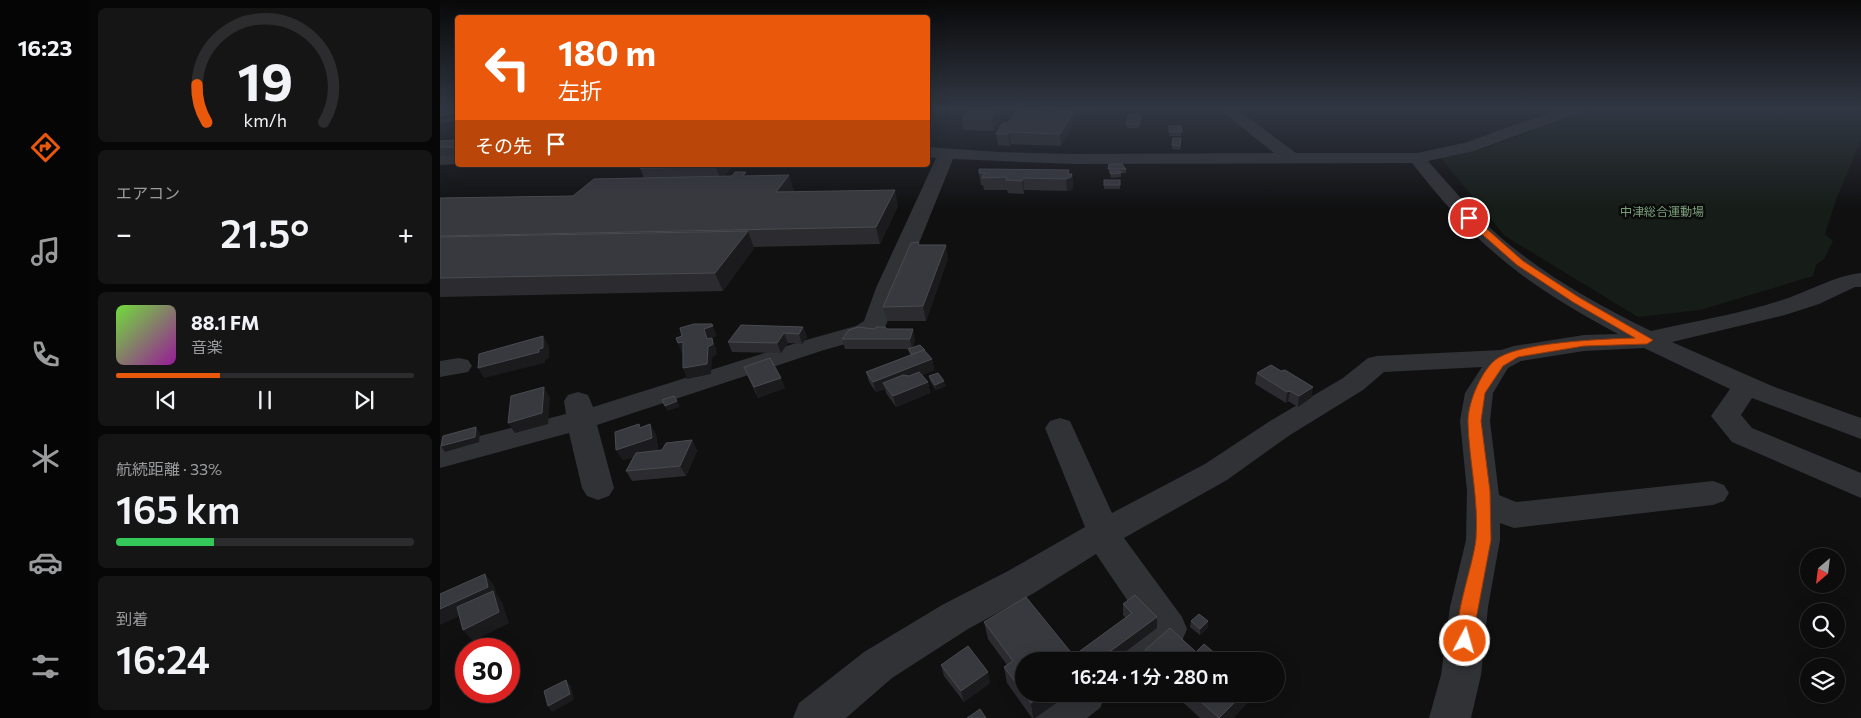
<!DOCTYPE html>
<html lang="ja">
<head>
<meta charset="utf-8">
<style>
	:root { --surface:#0c0c0d; --page:#151516; --text:#f1f3f6; --muted:#9a9b9d; --line:#2c2c2e; --accent:#ea580c }
	body { margin:0; font-family:Commissioner,"Noto Sans JP",sans-serif; background:var(--page); color:var(--text); height:100vh; display:flex; flex-direction:column; font-size:19px; white-space:nowrap }
	* { box-sizing:border-box; margin:0 }
	p { font-size:16px; color:var(--muted) }
	.icon { flex:none; width:28px; height:28px; fill:none; stroke:currentColor; stroke-width:2; stroke-linecap:round; stroke-linejoin:round }
	.map { position:relative; flex:1; overflow:hidden }
	.panel { display:flex; flex-direction:column; gap:8px; padding:8px; background:#070707; width:350px }
	.panel>* { flex:none }
	.guide { position:absolute; left:15px; top:15px; width:475px; height:152px; border-radius:5px; box-shadow:0 5px 20px #0002,0 0 0 1px var(--line); background:#ea580c; color:#fff; overflow:hidden }
	.needle { width:32px; rotate:208deg }
	.tools { position:absolute; left:1360px; top:548px; display:grid; gap:10px }
	.tools a { display:grid; place-items:center; width:45px; height:45px; border-radius:50%; background:var(--surface); box-shadow:0 5px 20px #0002,0 0 0 1px var(--line); font-size:25px }
	.speed { position:absolute; left:15px; top:638px; display:flex; gap:10px; font-size:25px; font-weight:700; text-align:center }
	.speed>* { display:grid; place-content:center; width:65px; height:65px; border-radius:50%; background:var(--surface); box-shadow:0 5px 20px #0002,0 0 0 1px var(--line); line-height:1 }
	.speed .limit { border:8px solid #d22; background:#fff; color:#111 }
	.pin { position:absolute; display:grid; place-items:center; width:42px; height:42px; color:#fff; margin:-21px; border:2px solid #fff; border-radius:50%; box-shadow:0 1px 5px #0007 }
	.me { position:absolute; width:55px; margin:-28px; rotate:6deg; stroke-linejoin:round; filter:drop-shadow(0 0 4px #0008) }
	.turn { display:flex; align-items:center; gap:18px; height:105px; padding:0 20px; font-size:22px }
	.turn .icon { width:65px; height:65px; stroke-width:2.5 }
	.turn b { display:block; font-size:35px; line-height:42px }
	.then { display:flex; align-items:center; height:48px; padding:0 20px; background:#0003; gap:10px; font-size:19px }
	.big { font-size:38px; font-weight:600; line-height:1.1 }
	.panel .widget { flex:1; display:flex; flex-direction:column; justify-content:center; gap:8px; min-width:0; padding:0 18px; border-radius:8px; background:var(--page) }
	.panel .dial { align-items:center; gap:0 }
	.dial svg { height:130px; overflow:visible; fill:none; stroke:var(--line); stroke-width:7; stroke-linecap:round; text-anchor:middle }
	.dial text { fill:var(--text); stroke:none }
	.song { display:flex; align-items:center; gap:15px }
	.cover { width:60px; height:60px; border-radius:8px; background:linear-gradient(135deg,hsl(100 70% 55%),hsl(300 70% 35%)) }
	.played { height:5px; border-radius:2px; background:linear-gradient(90deg,var(--accent) 35%,var(--line) 35%) }
	.keys { display:flex; justify-content:space-around; direction:ltr }
	.heat { display:flex; justify-content:space-between; align-items:center; font-size:28px; direction:ltr }
	.charge { height:8px; border-radius:4px; background:linear-gradient(90deg,#34c759 33%,var(--line) 0) }
	.trip { position:absolute; left:575px; top:652px; width:270px; height:50px; border-radius:25px; background:var(--surface); box-shadow:0 5px 20px #0002,0 0 0 1px var(--line); font-weight:600; line-height:50px; text-align:center }
	main { display:flex; flex:1; min-height:0 }
	.menu { display:flex; flex-direction:column; width:90px; justify-content:space-around; align-items:center; background:#050505; color:var(--muted) }
	.menu .icon { width:35px; height:35px }
	.menu .current { color:var(--accent) }
	.menu b { font-size:22px; color:var(--text) }
	.map>svg:first-child { display:block }
</style>
</head>
<body>
<main>
<nav class="menu">
<b>16:23</b>
<svg class="icon current" aria-label="directions" viewBox="0 0 24 24"><path d="M12 3l9 9-9 9-9-9zM9 14v-3h6M13 9l2 2-2 2"/></svg>
<svg class="icon" aria-label="music" viewBox="0 0 24 24"><path d="M9 18V5l10-2v13"/><circle cx="6" cy="18" r="3"/><circle cx="16" cy="16" r="3"/></svg>
<svg class="icon" aria-label="phone" viewBox="0 0 24 24"><path d="M5 4h4l2 5-3 2q2 4 5 5l2-3 5 2v4C11 20 4 13 5 4z"/></svg>
<svg class="icon" aria-label="climate" viewBox="0 0 24 24"><path d="M12 3v18M4 7l16 10M4 17L20 7"/></svg>
<svg class="icon" aria-label="car" viewBox="0 0 24 24"><path d="M5 17H2v-5l4-1 3-4h7l3 4 3 1v5h-3M9 17h6M6 11h13"/><circle cx="7" cy="17" r="2"/><circle cx="17" cy="17" r="2"/></svg>
<svg class="icon" aria-label="filters" viewBox="0 0 24 24"><path d="M4 7h16M4 17h16"/><circle cx="9" cy="7" r="2"/><circle cx="15" cy="17" r="2"/></svg>
</nav>
<section class="panel">
<div class="widget dial"><svg viewBox="0 0 100 80">
<path d="M14 69A42 42 0 1 1 86 69"/>
<path d="M14 69A42 42 0 0 1 8 46" stroke="#ea580c"/>
<text x="50" y="56" font-size="32" font-weight="700">19</text>
<text x="50" y="72" font-size="11">km/h</text>
</svg></div>
<div class="widget"><p>エアコン</p>
<div class="heat"><a>−</a><b class="big">21.5°</b><a>+</a></div>
</div>
<div class="widget">
<div class="song"><i class="cover"></i><div><b>88.1 FM</b><p>音楽</p></div></div>
<div class="played"></div>
<div class="keys"><svg class="icon" aria-label="previous" viewBox="0 0 24 24"><path d="M18 5L8 12l10 7zM5 5v14"/></svg><svg class="icon" aria-label="pause" viewBox="0 0 24 24"><path d="M8 5v14M16 5v14"/></svg><svg class="icon" aria-label="next" viewBox="0 0 24 24"><path d="M6 5l10 7-10 7zM19 5v14"/></svg></div>
</div>
<div class="widget"><p>航続距離 · 33%</p><b class="big">165 km</b><div class="charge"></div></div>
<div class="widget"><p>到着</p><b class="big">16:24</b></div>
</section>
<div class="map">
<svg width="1421" height="718" viewBox="0 0 1421 718">
	<rect width="100%" height="100%" fill="#101011"/>
	<polygon fill="#161c17" points="1156,108 1421,108 1421,140 1396,200 1385,234 1393,241 1384,259 1376,265 1373,276 1260,310 1198,317 1065,236 1000,157 1043,149"/>
	<g fill="none" stroke-linecap="round" stroke-linejoin="round">
		<polyline stroke="#272f35" stroke-width="4" points="0,122 18,117"/>
		<g fill="#313236" fill-rule="evenodd">
			<polygon points="0,108 18,108 18,114 0,118"/>
			<path d="M778,108H795L856,153H977L1024,143L1123,108H1146L1144,111L1034,151L988,161C1011,187 1033,213 1059,236C1104,275 1158,305 1211,331C1255,321 1299,314 1342,300C1368,292 1393,276 1421,273V287H1415L1379,304L1345,315L1232,342L1332,386L1421,418V439L1312,398L1301,415L1312,428L1421,473V498L1292,442L1271,416L1290,389L1204,348L1144,351L1081,361L1068,368L1053,393L1050,421L1059,495L1076,502L1273,481L1284,485L1289,493L1284,501L1273,505L1074,528L1060,523V540L1048,607L1041,675L1031,718H989L1001,675L1010,607L1026,540L1027,491L1020,421L1025,393L1042,367L944,372L923,390L850,435L787,480L684,538L742,617L747,629L742,641L717,661H667L673,648L704,625L656,554L594,593L528,629L452,678L406,718H353L359,703L424,652L502,605L568,571L645,527L605,428L610,421L620,418L630,421L672,513L765,464L830,421L903,378L928,358L937,356L1061,350L1074,346L1144,335L1178,334C1136,311 1094,287 1057,255C1025,228 998,196 972,163L633,164L513,159L444,330L434,336L384,350L157,425L174,488L169,496L158,500L147,496L142,488L129,433L0,468V446L126,414L124,401L128,395L138,392L148,395L153,407L366,340L416,326L424,321L436,288L496,158L488,157V147L558,152L633,154L834,153Z"/>
			<polygon points="18,154 18,164 0,165 0,155"/>
			<polygon points="19,358 28,360 32,366 28,372 0,377 0,361"/>
			<polygon points="612,694 666,694 660,708 647,718 593,718 599,703"/>
		</g>
	</g>
	<g fill="#2c2c30">
		<polygon points="567,108 554,131 524,130 522,119"/>
		<polygon points="580,108 639,108 632,124 632,127 621,146 571,144 570,146 558,145 556,134 580,111"/>
		<polygon points="640,108 660,108 659,112 640,111"/>
		<polygon points="701,115 701,118 699,128 687,128 686,124"/>
		<rect x="729" y="126" width="12" height="10"/>
		<polygon points="18,140 18,155 0,156 0,141"/>
		<polygon points="741,142 740,150 732,149 732,145"/>
		<polygon points="669,164 686,169 686,173 681,173 681,177 671,178 670,173 669,173"/>
		<polygon points="204,165 294,165 283,176 349,175 353,192 458,206 440,244 313,247 314,248 283,291 0,297 0,198 133,196 204,178 200,168"/>
		<polygon points="297,165 349,165 348,166 298,167"/>
		<polygon points="629,170 629,174 632,174 633,187 632,190 627,191 584,190 584,194 568,193 567,190 544,190 543,185 541,185 539,173"/>
		<polygon points="680,180 680,189 664,189 664,185"/>
		<polygon points="479,245 508,258 486,321 447,321 443,307"/>
		<polygon points="363,327 367,337 362,344 348,343 341,353 292,352 288,342"/>
		<polygon points="434,329 447,329 475,339 473,347 485,351 492,359 494,370 482,375 488,382 490,393 456,407 446,393 445,389 436,392 429,382 426,372 470,355 468,349 405,349 402,339"/>
		<polygon points="304,367 345,388 318,398 308,377"/>
		<polygon points="817,373 872,397 858,407 848,401 846,403 815,384"/>
		<polygon points="489,376 506,386 496,390 490,381"/>
		<polygon points="210,424 216,435 218,449 209,452 222,450 252,440 257,451 246,476 192,481 186,471 193,457 183,460 176,450 201,427"/>
		<polygon points="683,604 717,628 673,661 641,661 640,651 686,618 683,615"/>
		<polygon points="751,621 768,627 760,635 750,627"/>
		<polygon points="544,622 629,694 595,718 592,718 567,683 564,667 567,665 548,639"/>
		<polygon points="705,650 784,661 705,661"/>
		<polygon points="501,665 550,683 524,702 504,676"/>
		<polygon points="734,694 810,694 809,701 793,718 760,718"/>
	</g>
	<g fill="#1b1b1e">
		<polygon points="559,108 567,108 554,131 552,119"/>
		<polygon points="634,108 639,108 634,117"/>
		<polygon points="634,112 634,119 632,124 632,127 621,146 620,134"/>
		<polygon points="569,132 571,144 570,146 568,134"/>
		<polygon points="278,165 294,165 280,179 276,167"/>
		<polygon points="629,170 630,178 632,174 633,187 632,190 627,191 626,179"/>
		<polygon points="349,175 354,191 341,208 336,192"/>
		<polygon points="583,178 584,190 584,194 582,181"/>
		<polygon points="455,190 458,206 440,244 436,227"/>
		<polygon points="308,231 314,248 283,291 275,273"/>
		<polygon points="506,245 508,258 486,321 483,306"/>
		<polygon points="272,324 277,336 272,338 276,348 277,354 272,358 271,374 247,379 243,368 264,329"/>
		<polygon points="363,327 367,337 362,344 359,334"/>
		<polygon points="473,329 475,339 472,349 470,339"/>
		<polygon points="344,333 348,343 341,353 337,343"/>
		<polygon points="103,336 109,346 109,358 105,360 105,363 44,378 38,368 99,349"/>
		<polygon points="243,342 248,352 242,354 238,343"/>
		<polygon points="492,359 494,370 447,388 443,383 445,389 436,392 433,382"/>
		<polygon points="341,378 345,388 318,398 314,387"/>
		<polygon points="504,381 506,386 496,390 495,385"/>
		<polygon points="488,382 490,393 456,407 453,396"/>
		<polygon points="104,387 110,398 108,424 75,433 68,423"/>
		<polygon points="873,387 872,397 858,407 859,396"/>
		<polygon points="850,391 848,401 846,403 847,392"/>
		<polygon points="237,401 240,407 227,411 225,406"/>
		<polygon points="210,424 216,435 218,449 183,460 176,450"/>
		<polygon points="36,427 40,433 39,442 5,452 1,446"/>
		<polygon points="252,440 257,451 246,476 240,466"/>
		<polygon points="45,574 54,585 57,595 62,602 69,623 33,641 23,630 56,599 0,625 0,609"/>
		<polygon points="717,617 717,628 673,661 657,661"/>
		<polygon points="768,621 768,627 760,635 760,629"/>
		<polygon points="548,672 550,683 524,702 521,691"/>
		<polygon points="126,680 131,686 134,700 112,712 108,706"/>
		<polygon points="604,694 629,694 595,718 593,718 591,703"/>
		<polygon points="803,694 810,694 809,701 793,718 779,718"/>
	</g>
	<g fill="#38393e" stroke="#494b50">
		<polygon points="530,108 559,108 552,119 522,119"/>
		<polygon points="576,111 607,112 605,115 631,116 620,134 569,132 568,134 556,134 562,123 568,123"/>
		<polygon points="614,111 634,112 631,117 611,115"/>
		<polygon points="689,114 701,115 699,125 686,124"/>
		<polygon points="729,126 741,126 742,132 729,132"/>
		<polygon points="733,138 741,138 740,146 732,145"/>
		<polygon points="18,140 18,145 16,147 0,147 0,141"/>
		<polygon points="669,164 682,164 686,169 668,169"/>
		<polygon points="204,165 278,165 276,167 200,168"/>
		<polygon points="539,169 629,170 628,174 632,174 631,177 626,179 583,178 582,181 566,180 567,177 542,178 545,173 539,173"/>
		<polygon points="670,171 680,171 681,173 671,174"/>
		<polygon points="295,172 306,172 303,176 349,175 336,192 455,190 436,227 0,236 0,198 133,196 154,179 292,176"/>
		<rect x="664" y="180" width="16" height="5"/>
		<polygon points="308,231 275,273 0,278 0,237"/>
		<polygon points="478,242 479,245 506,245 483,306 443,307 471,243"/>
		<polygon points="254,324 272,324 273,326 264,329 267,339 272,338 273,344 268,347 267,364 243,368 243,342 238,343 236,338 242,336 240,328"/>
		<polygon points="301,325 363,327 359,334 344,333 337,343 288,342"/>
		<polygon points="418,327 434,329 437,327 445,327 447,329 473,329 470,339 402,339 409,330"/>
		<polygon points="103,336 103,348 99,349 99,352 38,368 39,354"/>
		<polygon points="480,345 485,350 472,354 468,349"/>
		<polygon points="484,350 492,359 433,382 426,372"/>
		<polygon points="330,358 341,378 314,387 304,367"/>
		<polygon points="831,365 841,371 845,370 873,387 859,396 850,391 847,392 817,373"/>
		<polygon points="479,372 488,382 453,396 443,383 463,375 469,376"/>
		<polygon points="498,373 504,381 495,385 489,376"/>
		<polygon points="104,387 102,413 68,423 71,396"/>
		<polygon points="234,396 237,401 225,406 222,400"/>
		<polygon points="199,424 200,428 210,424 212,438 176,450 175,432"/>
		<polygon points="36,427 35,437 1,446 3,436"/>
		<polygon points="252,440 240,466 186,471 196,453 222,450 226,443"/>
		<polygon points="45,574 48,587 0,609 0,594"/>
		<polygon points="53,591 59,612 23,630 17,607"/>
		<polygon points="695,595 717,617 657,661 649,661 640,651 692,613 683,604"/>
		<polygon points="586,597 638,661 584,661 584,694 604,694 591,703 564,667 573,661 544,622"/>
		<polygon points="759,614 768,621 760,629 751,621"/>
		<polygon points="730,628 756,652 764,644 784,661 717,661 705,650"/>
		<polygon points="528,646 548,672 521,691 501,665"/>
		<polygon points="126,680 130,694 108,706 104,691"/>
		<polygon points="752,694 803,694 779,718"/>
		<polygon points="540,709 546,718 527,718"/>
	</g>
	<linearGradient id="sky" x2="0" y2="1"><stop stop-color="#090909"/><stop offset="0.52" stop-color="#313743"/><stop offset="1" stop-color="#313743" stop-opacity="0"/></linearGradient>
	<rect width="1421" height="209" fill="url(#sky)"/>
	<path fill="#ea580c" stroke="#983908" d="M1026,216H1032L1083,261L1140,298L1213,340L1207,344L1144,346L1078,357L1063,366L1045,393L1041,421L1050,491L1051,540L1031,646L1025,649L1019,646C1010,627 1034,563 1036,539C1039,500 1029,461 1028,422C1028,403 1040,374 1054,361C1074,342 1165,339 1195,338L1133,302L1077,265L1026,220Z"/>
	<g text-anchor="middle" dominant-baseline="central" stroke-width="5" stroke-linejoin="round" paint-order="stroke">
		<g font-size="12" fill="#789e79" stroke="#0b0b0c">
			<text x="1222" y="211">中津総合運動場</text>
		</g>
	</g>
</svg>
<div class="tools">
<a><svg class="needle" viewBox="-14 -14 28 28"><path d="M0-13l5 13h-10z" fill="#e53935"/><path d="M0 13l5-13h-10z" fill="#9a9b9d"/></svg></a>
<a><svg class="icon" aria-label="search" viewBox="0 0 24 24"><circle cx="10" cy="10" r="6"/><path d="M15 15l6 6"/></svg></a>
<a><svg class="icon" aria-label="layers" viewBox="0 0 24 24"><path d="M12 4l9 5-9 5-9-5zM3 14l9 5 9-5"/></svg></a>
</div>
<div class="speed"><div class="limit">30</div></div>
<div class="pin" style="left:1029px;top:218px;background:#d93025"><svg class="icon" aria-label="arrive" viewBox="0 0 24 24"><path d="M6 21V4h12l-3 4 3 4H6"/></svg></div>
<svg class="me" style="left:1025px;top:641px" viewBox="-20 -20 40 40"><circle r="17" fill="#ea580c" stroke="#fff" stroke-width="3"/><path d="M0-11L8 9 0 5-8 9z" fill="#fff"/></svg>
<div class="trip">16:24 · 1 分 · 280 m</div>
<div class="guide">
<div class="turn"><svg class="icon" aria-label="left" viewBox="0 0 24 24"><path d="M17 20v-9H6M10 6l-5 5 5 5"/></svg><div><b>180 m</b>左折</div></div>
<div class="then">その先<svg class="icon" aria-label="arrive" viewBox="0 0 24 24"><path d="M6 21V4h12l-3 4 3 4H6"/></svg></div>
</div>
</div>
</main>
</body>
</html>
